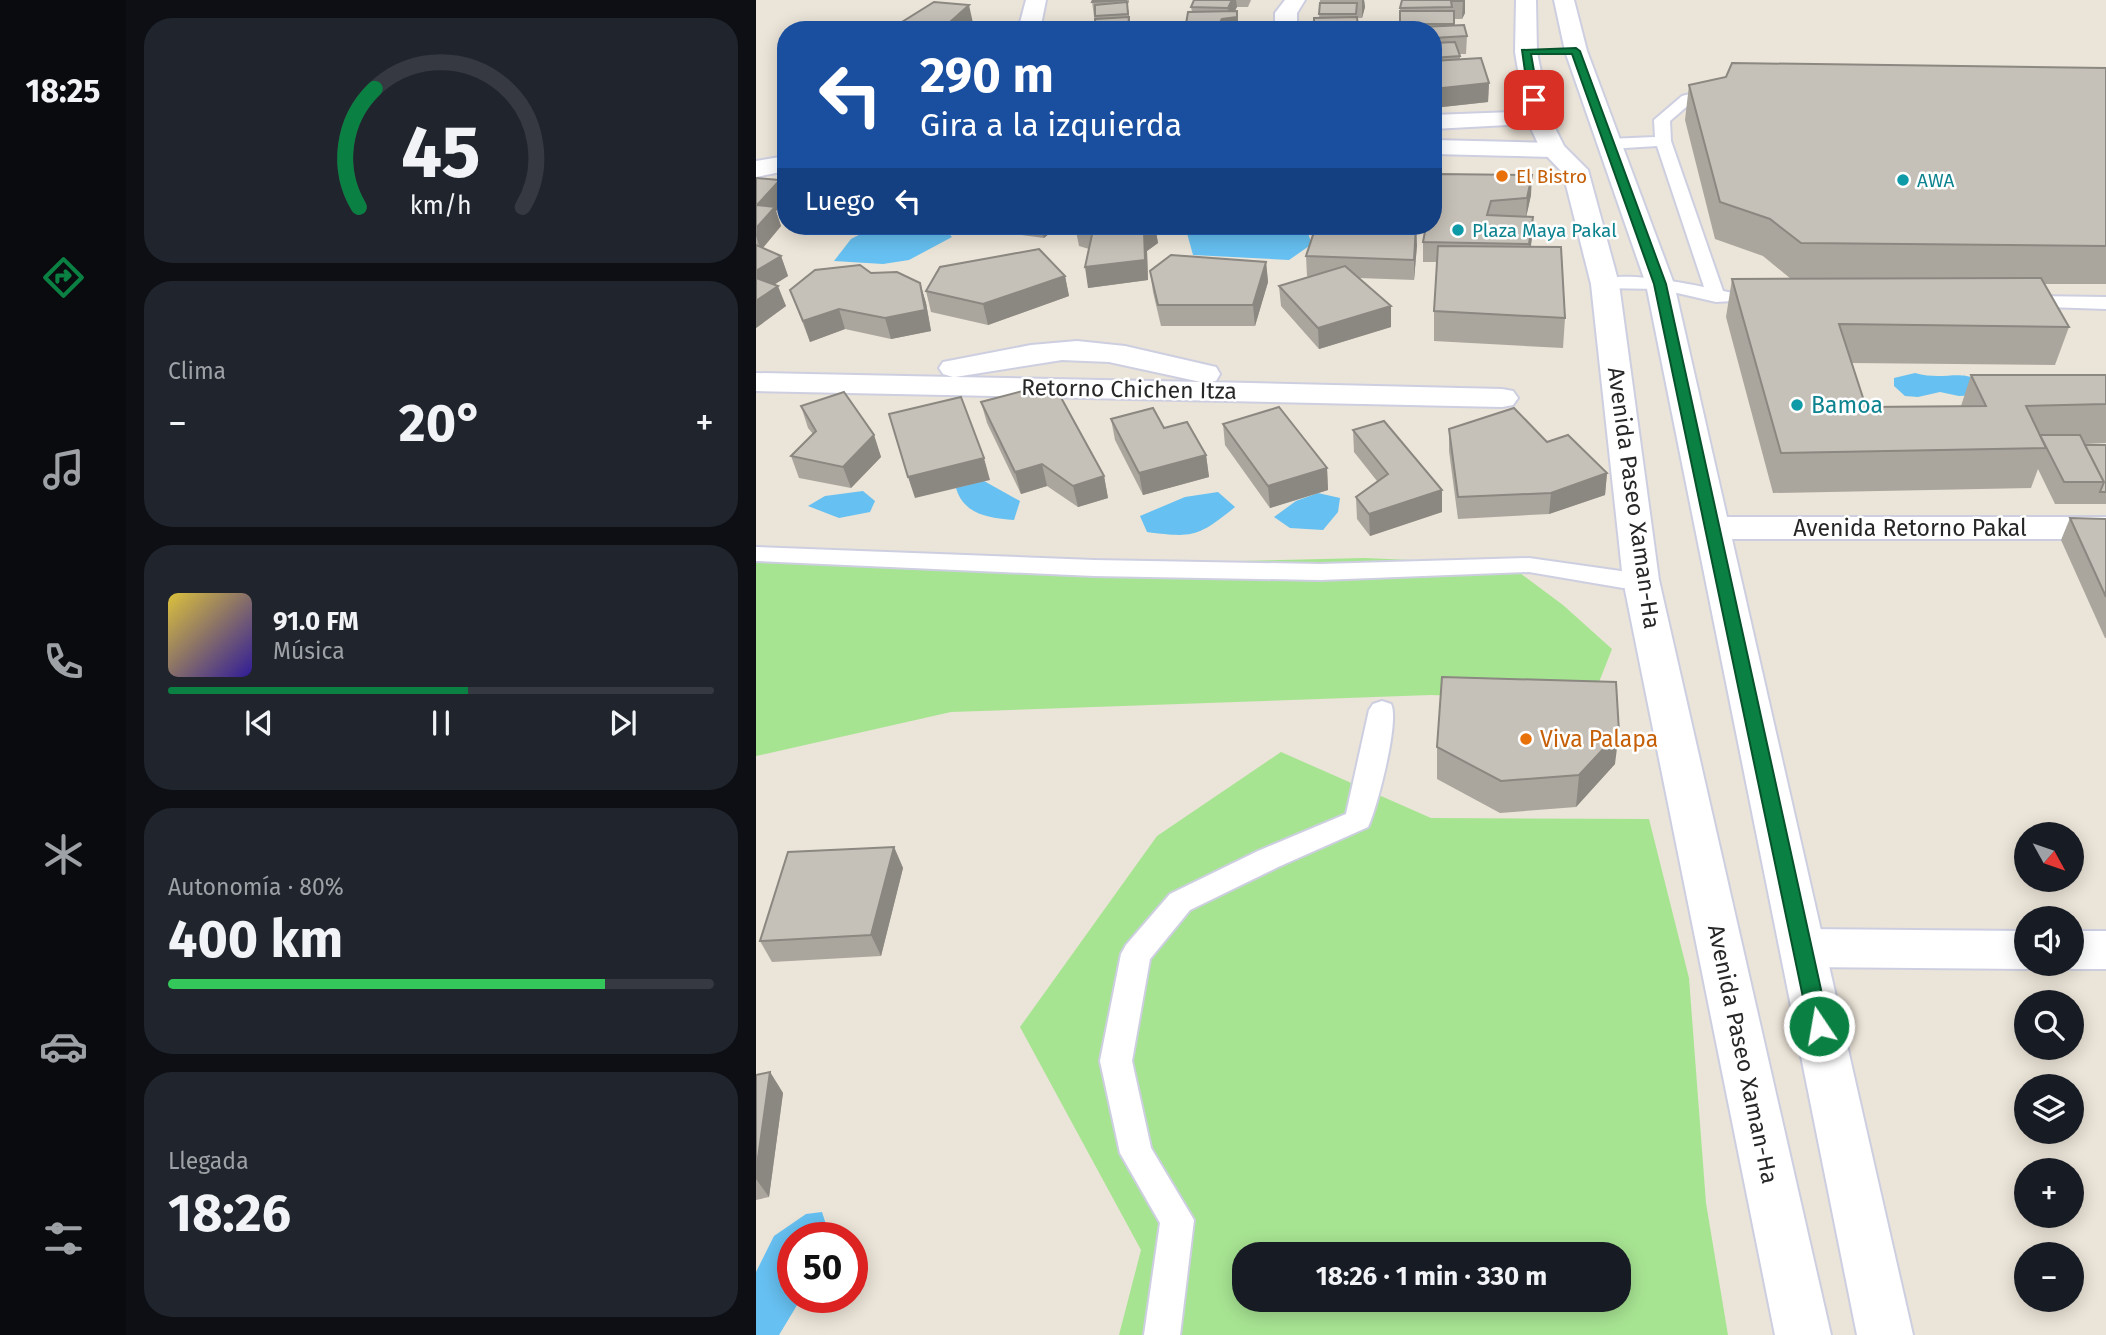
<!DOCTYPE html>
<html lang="es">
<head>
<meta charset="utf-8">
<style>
	:root { --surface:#171b24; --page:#20242c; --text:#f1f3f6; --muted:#9ea1a6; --line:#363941; --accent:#0b8043 }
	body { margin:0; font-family:"Fira Sans",sans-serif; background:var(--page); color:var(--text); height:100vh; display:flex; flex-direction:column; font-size:26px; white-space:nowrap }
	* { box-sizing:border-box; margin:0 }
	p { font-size:23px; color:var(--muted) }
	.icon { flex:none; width:38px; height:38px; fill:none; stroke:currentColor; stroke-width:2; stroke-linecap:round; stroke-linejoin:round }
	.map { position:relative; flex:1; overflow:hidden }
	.sheet { display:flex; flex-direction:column; gap:18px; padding:18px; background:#0d0f14; width:630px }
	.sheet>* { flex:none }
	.hud { position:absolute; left:21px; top:21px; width:665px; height:214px; border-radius:28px; box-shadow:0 4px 18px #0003; background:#1a4fa0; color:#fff; overflow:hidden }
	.needle { width:46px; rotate:130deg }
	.buttons { position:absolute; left:1258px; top:822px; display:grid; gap:14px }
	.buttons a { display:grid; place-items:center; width:70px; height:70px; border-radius:50%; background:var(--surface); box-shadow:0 4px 18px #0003; font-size:35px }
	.speed { position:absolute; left:21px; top:1222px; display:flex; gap:14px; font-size:35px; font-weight:700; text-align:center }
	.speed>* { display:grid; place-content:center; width:91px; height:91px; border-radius:50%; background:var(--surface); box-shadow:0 4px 18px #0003; line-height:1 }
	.speed .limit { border:10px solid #d22; background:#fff; color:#111 }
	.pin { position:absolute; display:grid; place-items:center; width:60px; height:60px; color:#fff; margin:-30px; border-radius:14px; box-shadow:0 4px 10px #0006 }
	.me { position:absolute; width:77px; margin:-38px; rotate:348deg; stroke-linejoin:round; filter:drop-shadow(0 0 5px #0008) }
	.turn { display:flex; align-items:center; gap:24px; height:147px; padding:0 28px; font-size:32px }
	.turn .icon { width:91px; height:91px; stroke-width:2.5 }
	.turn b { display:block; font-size:49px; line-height:60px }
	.then { display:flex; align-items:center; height:66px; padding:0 28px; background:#0003; gap:14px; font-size:26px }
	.big { font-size:52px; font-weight:700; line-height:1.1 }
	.sheet .tile { flex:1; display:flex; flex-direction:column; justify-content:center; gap:10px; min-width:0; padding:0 24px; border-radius:28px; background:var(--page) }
	.sheet .dial { align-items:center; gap:0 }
	.dial svg { height:182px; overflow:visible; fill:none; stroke:var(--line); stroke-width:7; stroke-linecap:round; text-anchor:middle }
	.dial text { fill:var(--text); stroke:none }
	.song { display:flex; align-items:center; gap:21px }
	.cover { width:84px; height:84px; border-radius:10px; background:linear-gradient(135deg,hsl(50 70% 55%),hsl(250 70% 35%)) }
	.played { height:7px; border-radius:4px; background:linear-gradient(90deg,var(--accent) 55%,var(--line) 55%) }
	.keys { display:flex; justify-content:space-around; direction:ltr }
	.heat { display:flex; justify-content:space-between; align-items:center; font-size:38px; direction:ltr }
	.charge { height:10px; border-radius:5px; background:linear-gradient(90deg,#34c759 80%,var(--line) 0) }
	.trip { position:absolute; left:476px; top:1242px; width:399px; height:70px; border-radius:28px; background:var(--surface); box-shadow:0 4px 18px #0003; font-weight:700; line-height:70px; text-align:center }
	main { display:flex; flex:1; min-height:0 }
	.tabs { display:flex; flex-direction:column; width:126px; justify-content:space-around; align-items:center; background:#090b0e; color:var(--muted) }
	.tabs .icon { width:49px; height:49px }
	.tabs .selected { color:var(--accent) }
	.tabs b { font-size:32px; color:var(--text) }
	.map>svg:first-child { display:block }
</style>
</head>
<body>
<main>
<nav class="tabs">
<b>18:25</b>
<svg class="icon selected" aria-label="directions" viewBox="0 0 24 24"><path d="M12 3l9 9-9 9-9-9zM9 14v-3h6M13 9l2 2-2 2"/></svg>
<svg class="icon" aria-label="music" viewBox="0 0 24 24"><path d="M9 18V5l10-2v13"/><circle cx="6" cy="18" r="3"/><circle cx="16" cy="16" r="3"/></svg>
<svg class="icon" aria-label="phone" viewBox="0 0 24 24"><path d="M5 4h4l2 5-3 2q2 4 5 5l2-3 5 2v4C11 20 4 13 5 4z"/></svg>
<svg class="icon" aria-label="climate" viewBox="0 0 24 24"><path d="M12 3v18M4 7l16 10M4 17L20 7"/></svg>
<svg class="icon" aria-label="car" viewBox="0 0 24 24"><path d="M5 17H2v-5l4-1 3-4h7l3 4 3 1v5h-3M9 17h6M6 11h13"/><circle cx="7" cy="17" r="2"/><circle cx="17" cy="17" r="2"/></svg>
<svg class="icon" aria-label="filters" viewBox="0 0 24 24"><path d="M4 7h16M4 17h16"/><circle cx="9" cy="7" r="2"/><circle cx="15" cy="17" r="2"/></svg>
</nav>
<section class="sheet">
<div class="tile dial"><svg viewBox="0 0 100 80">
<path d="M14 69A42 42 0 1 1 86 69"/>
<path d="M14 69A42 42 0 0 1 21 17" stroke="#0b8043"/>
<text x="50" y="56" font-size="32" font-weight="700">45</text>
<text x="50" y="72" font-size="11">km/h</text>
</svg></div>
<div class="tile"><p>Clima</p>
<div class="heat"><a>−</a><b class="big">20°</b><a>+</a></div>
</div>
<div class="tile">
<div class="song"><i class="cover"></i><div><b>91.0 FM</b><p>Música</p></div></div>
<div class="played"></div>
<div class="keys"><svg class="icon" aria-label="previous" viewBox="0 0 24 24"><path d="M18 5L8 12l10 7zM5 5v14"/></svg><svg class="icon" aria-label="pause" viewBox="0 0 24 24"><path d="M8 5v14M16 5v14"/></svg><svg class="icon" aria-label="next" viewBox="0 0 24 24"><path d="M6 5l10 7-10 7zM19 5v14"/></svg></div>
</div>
<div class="tile"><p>Autonomía · 80%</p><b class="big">400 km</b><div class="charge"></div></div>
<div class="tile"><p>Llegada</p><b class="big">18:26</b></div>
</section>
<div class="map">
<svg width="1350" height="1335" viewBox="0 0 1350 1335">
	<rect width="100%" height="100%" fill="#ebe4d8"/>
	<g fill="#a7e492" fill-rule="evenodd">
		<polygon points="0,548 393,563 608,558 752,564 807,605 856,649 836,700 675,695 195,712 0,756"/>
		<path d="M525,752L675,818L893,819L933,978L950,1203L972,1335H363L385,1250L264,1027L401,836ZM488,1255H863V1300H488Z"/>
	</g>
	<g fill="#66c0f1">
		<polygon points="120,226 186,226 196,237 153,260 127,264 78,261 95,239"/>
		<polygon points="429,226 549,226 556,244 533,260 437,255"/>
		<path d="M1159,373C1195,383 1209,362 1241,394L1203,396L1184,392L1162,397L1149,396L1138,386V378Z"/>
		<path d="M228,481L264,501L258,520C233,518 208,515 200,488Z"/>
		<polygon points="107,491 119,501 114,512 83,518 52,506 69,496"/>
		<path d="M462,492L479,507C442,537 437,538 391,532L384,516L429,497Z"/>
		<polygon points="562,493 584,498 582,512 567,530 534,528 518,517 540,501"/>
		<polygon points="66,1212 74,1237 37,1237 37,1297 46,1297 23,1335 0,1335 0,1272 18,1236 50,1214"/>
	</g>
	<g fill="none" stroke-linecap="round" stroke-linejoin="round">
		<defs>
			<g id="lane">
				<path d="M961,87L966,88L968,91L966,94L936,102L914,121L915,141L967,291L977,293L980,297L977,301L960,302L904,289L843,288L840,284C854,268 927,283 948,287L901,146L853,149L845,144L853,139L899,137L898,120L926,96Z"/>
				<polygon points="1267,296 1350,297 1350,309 1261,306 1258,302"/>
				<polygon points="0,547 338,560 564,564 773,558 893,575 897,580 893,585 867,588 773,572 564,580 338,576 0,561"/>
				<path d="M626,701L635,704C644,720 621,809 612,827L522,867L434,910L394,959L376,1061L395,1148L438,1220L424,1335H388L404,1223L364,1153L344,1061L365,954L370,945L414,894L502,851L590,814L613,710L617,704Z"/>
			</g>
			<g id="street">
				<polygon points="270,0 290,0 284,30 262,30"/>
				<polygon points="529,0 549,0 541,13 541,30 519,30 519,13"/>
				<polygon points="782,111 790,113 794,118 790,123 677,129 677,115"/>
				<polygon points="677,140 797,143 806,145 809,150 806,155 797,157 677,154"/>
				<polygon points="30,156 30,171 0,177 0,161"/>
				<path d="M321,341L369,346L460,367L464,374L460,381L452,382L746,389L757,391L762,398L757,405L746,407L0,391V373L197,377L187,374L183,368L187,362L275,345ZM306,360L353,362L445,382L199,377Z"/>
				<polygon points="957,517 1350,517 1350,539 957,539 945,536 940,528 945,520"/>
				<polygon points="1047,929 1270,931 1270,964 1285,964 1270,969 1047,967 1031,962 1024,948 1031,934"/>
				<polygon points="1316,931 1350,931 1350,969 1316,969 1301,964 1316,964"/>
			</g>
			<g id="secondary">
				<polygon points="760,0 780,0 781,52 794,118 808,146 832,170 863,284 903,580 1075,1335 1019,1335 867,580 835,284 807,173 785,150 770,118 759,52"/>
				<polygon points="798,0 818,0 831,51 918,284 1157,1335 1101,1335 890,284 809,51"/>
			</g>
		</defs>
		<use href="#lane" stroke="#cdcfe1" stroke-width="4"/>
		<use href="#street" stroke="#cdcfe1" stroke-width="4"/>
		<use href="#secondary" stroke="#cdcfe1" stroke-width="4"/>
		<use href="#lane" fill="#fff" fill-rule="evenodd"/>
		<use href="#street" fill="#fff" fill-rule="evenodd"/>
		<use href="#secondary" fill="#fff" fill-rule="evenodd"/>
	</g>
	<g fill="#aaa69e">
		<polygon points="373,0 373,3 371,3 375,30 340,30 336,2"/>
		<polygon points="438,0 495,0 492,7 481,7 479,11 481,11 483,30 431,30 430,24 436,12 435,7"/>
		<polygon points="564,0 608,0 609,7 606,18 601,18 602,30 558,30 563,18"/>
		<polygon points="646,0 709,0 709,13 706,19 698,19 698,25 711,36 710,54 704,54 704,59 733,83 732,102 677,108 677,30 644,30 644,8"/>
		<polygon points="146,22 217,23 210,30 148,30"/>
		<polygon points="1350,68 1350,284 1288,284 1313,327 1299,365 1095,363 1110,407 1205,406 1215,375 1350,375 1350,443 1329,444 1329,445 1350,445 1350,504 1299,504 1282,469 1275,488 1017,493 970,317 976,279 1035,279 1007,256 959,239 929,120 933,85"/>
		<polygon points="0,178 24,180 30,196 30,201 20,211 25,226 7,248 25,256 32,276 19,284 30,306 0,328"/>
		<polygon points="677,188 775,195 770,217 776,237 775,247 809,318 807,348 678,341 678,311 681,262 667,262 667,242"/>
		<polygon points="257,226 302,226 288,238 259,234"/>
		<polygon points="319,226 399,226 402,243 391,251 392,280 332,288 333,249 323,246"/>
		<polygon points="661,245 658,280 603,278 635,327 563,349 525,306 523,286 554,276 551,276 550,256"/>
		<polygon points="510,262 512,282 499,326 405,326 397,292 394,271"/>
		<polygon points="115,273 164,283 170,303 175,331 135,339 89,329 54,342 34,290"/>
		<polygon points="309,276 313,296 232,325 175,312 170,291"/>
		<polygon points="225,402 348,476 352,498 322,507 291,486 265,494 231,423"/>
		<polygon points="45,406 118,435 125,457 95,488 43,478 35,456 57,434 52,428"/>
		<polygon points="355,419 408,428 450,455 453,477 387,495 359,440"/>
		<polygon points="467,424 571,468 572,490 514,508 469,445"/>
		<polygon points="693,429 791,442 851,473 849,495 793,514 702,519 693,451"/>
		<polygon points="597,430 686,490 686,512 614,536 601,519 600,497 621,481 598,452"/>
		<polygon points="1314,518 1350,519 1350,638 1349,638 1305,540"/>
		<polygon points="681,747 859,764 820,807 744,813 681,779"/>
		<polygon points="138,847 147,868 125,956 16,962 4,941"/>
		<polygon points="14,1072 27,1093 13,1197 0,1200 0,1075"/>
	</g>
	<g fill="#8b8781">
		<polygon points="476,0 477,0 479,15 481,11 483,30 465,30 464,22 466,19 473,18 472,8"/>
		<polygon points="477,0 480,0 481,7 478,12"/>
		<polygon points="606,0 608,0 609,7 606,18"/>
		<polygon points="707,0 709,0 709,13 706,19"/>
		<polygon points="371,2 375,30 372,30 373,22"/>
		<polygon points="213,5 217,23 210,30 196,30 194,22"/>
		<polygon points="733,83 732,102 677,108 677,89"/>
		<polygon points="776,175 775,195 770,218 771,198"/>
		<polygon points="24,180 30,196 30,201 20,211 25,226 5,250 0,236 1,205"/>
		<polygon points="777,217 776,237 772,264 773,244"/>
		<polygon points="285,226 302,226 288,238"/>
		<polygon points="394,226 399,226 402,243 391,251 392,280 332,288 329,267"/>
		<polygon points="660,226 661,245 658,280 658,260"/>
		<polygon points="25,256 32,276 0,296 0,271"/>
		<polygon points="510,262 512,282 499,326 497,305"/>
		<polygon points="309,276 313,296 232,325 227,304"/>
		<polygon points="164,283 170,303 175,331 135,339 129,318"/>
		<polygon points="22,286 30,306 0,328 0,301"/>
		<polygon points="635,306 635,327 563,349 562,328"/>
		<polygon points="83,309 89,329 54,342 47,321"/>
		<polygon points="118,435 125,457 95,488 87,467"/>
		<polygon points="450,455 453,477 387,495 383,473"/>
		<polygon points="228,458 234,480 159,498 152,477"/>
		<polygon points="286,464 291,486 265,494 259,472"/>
		<polygon points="571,468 572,490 514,508 512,486"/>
		<polygon points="851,473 849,495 793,514 795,493"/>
		<polygon points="348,476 352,498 322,507 317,486"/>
		<polygon points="686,490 686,512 614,536 613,514"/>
		<polygon points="863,732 859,764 820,807 823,775"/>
		<polygon points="138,847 147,868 125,956 115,935"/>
		<polygon points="14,1072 27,1093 13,1197 0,1179 0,1172"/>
	</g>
	<g fill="#c6c1b8" stroke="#8b8781" stroke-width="2">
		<polygon points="337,0 371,0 336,2"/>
		<polygon points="438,0 476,0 472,8 435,7"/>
		<polygon points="646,0 707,0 706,1 695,1 696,7 644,8"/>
		<polygon points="178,2 213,5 194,22 209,27 205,30 191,30 146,22"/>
		<polygon points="371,2 372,14 339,16 339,5"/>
		<polygon points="564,3 601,3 600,14 563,14"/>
		<polygon points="481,11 481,17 466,19 464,22 430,24 432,12"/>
		<rect x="644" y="11" width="54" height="13"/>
		<polygon points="373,17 372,29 340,30 339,19"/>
		<polygon points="601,17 602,28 558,30 558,18"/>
		<polygon points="708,25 711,36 677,38 677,30 645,30 644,28"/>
		<polygon points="482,26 482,30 431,30 431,27"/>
		<polygon points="699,42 704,56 677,58 677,43"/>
		<polygon points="725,58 733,83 677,89 677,61"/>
		<polygon points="976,63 1350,68 1350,246 1045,243 1014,219 964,202 933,85 970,77"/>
		<polygon points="680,174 776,175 771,198 735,201 731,215 777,217 773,244 667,242 670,226 677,226 677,188"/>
		<polygon points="0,178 24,180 1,205 19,207 0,228"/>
		<polygon points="319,226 394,226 388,231 389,260 329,267 337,230"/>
		<polygon points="560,226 660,226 658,260 550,256"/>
		<polygon points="0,245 25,256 0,271"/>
		<polygon points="682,246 805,247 809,318 678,311"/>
		<polygon points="283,249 309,276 227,304 170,291 184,267"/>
		<polygon points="415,255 510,262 497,305 402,305 394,271"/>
		<polygon points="104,265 115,273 141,272 164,283 169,310 129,318 83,309 47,321 34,290 59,270"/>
		<polygon points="589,266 635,306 562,328 523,286"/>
		<polygon points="0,278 22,286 0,301"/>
		<polygon points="1285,278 1313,327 1083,324 1110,407 1230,406 1215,375 1350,375 1350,404 1270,406 1290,448 1025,453 976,279"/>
		<polygon points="297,383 348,476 317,486 286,464 259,472 225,402"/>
		<polygon points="88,392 118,435 87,467 35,456 60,431 45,406"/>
		<polygon points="205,397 228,458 152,477 133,414"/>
		<polygon points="523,407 571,468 512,486 467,424"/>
		<polygon points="397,408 408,428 431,422 450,455 383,473 355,419"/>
		<polygon points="758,408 791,442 812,435 851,473 795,493 702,497 693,429"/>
		<polygon points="628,421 686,490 613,514 600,497 632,474 597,430"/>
		<polygon points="1284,435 1324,435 1348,482 1308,482"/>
		<polygon points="1329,445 1350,445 1350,492 1344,492 1348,482"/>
		<polygon points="1314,518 1350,519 1350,597"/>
		<polygon points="686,677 860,682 863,732 823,775 745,781 681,747"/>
		<polygon points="138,847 115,935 4,941 32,852"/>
		<polygon points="14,1072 0,1172 0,1075"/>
	</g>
	<polygon fill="#0b8043" stroke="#07532c" stroke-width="2" points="820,48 824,51 910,284 1073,1026 1070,1032 1063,1034 1056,1032 1053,1026 898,284 816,54 775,54 783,100 778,103 773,100 766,50"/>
	<g fill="#e8710a" stroke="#fff" stroke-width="2.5">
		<circle cx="746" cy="176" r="7"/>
		<circle cx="770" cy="739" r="7"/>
	</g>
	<g fill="#0f9aa8" stroke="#fff" stroke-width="2.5">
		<circle cx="1147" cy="180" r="7"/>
		<circle cx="702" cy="230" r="7"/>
		<circle cx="1041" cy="405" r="7"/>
	</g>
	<g text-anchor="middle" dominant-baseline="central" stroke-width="5" stroke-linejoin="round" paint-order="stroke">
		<g font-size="19" fill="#c56008" stroke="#fff" text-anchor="start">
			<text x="760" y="176">El Bistro</text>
		</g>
		<g font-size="19" fill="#0d838f" stroke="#fff" text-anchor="start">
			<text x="1161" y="180">AWA</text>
			<text x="716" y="230">Plaza Maya Pakal</text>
		</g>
		<g font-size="23" fill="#272727" stroke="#fff">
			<text transform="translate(373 389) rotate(1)">Retorno Chichen Itza</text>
			<text transform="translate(878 498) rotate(82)">Avenida Paseo Xaman-Ha</text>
			<text x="1154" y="528">Avenida Retorno Pakal</text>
			<text transform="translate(987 1054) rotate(78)">Avenida Paseo Xaman-Ha</text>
		</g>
		<g font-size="23" fill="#0d838f" stroke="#fff" text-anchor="start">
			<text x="1055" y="405">Bamoa</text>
		</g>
		<g font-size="23" fill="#c56008" stroke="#fff" text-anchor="start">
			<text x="784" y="739">Viva Palapa</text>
		</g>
	</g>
</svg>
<div class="buttons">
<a><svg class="needle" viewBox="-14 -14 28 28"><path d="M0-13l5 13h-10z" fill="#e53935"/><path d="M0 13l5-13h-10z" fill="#9ea1a6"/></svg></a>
<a><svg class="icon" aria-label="sound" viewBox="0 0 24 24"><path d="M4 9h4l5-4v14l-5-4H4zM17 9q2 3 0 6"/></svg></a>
<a><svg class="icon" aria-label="search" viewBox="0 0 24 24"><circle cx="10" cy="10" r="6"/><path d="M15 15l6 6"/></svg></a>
<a><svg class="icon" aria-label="layers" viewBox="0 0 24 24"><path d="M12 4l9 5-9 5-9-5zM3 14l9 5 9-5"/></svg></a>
<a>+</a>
<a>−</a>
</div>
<div class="speed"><div class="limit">50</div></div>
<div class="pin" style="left:778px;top:100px;background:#d93025"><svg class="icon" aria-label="arrive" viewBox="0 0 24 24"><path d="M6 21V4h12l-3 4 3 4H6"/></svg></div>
<svg class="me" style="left:1063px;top:1026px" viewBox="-20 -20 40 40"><circle r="17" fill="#0b8043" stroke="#fff" stroke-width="3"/><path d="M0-11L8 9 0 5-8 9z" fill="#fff"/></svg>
<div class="trip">18:26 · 1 min · 330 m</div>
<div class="hud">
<div class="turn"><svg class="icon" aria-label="left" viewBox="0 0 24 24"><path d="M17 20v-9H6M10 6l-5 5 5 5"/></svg><div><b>290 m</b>Gira a la izquierda</div></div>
<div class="then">Luego<svg class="icon" aria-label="left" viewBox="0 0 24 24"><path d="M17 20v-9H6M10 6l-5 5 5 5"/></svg></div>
</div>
</div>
</main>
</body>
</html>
